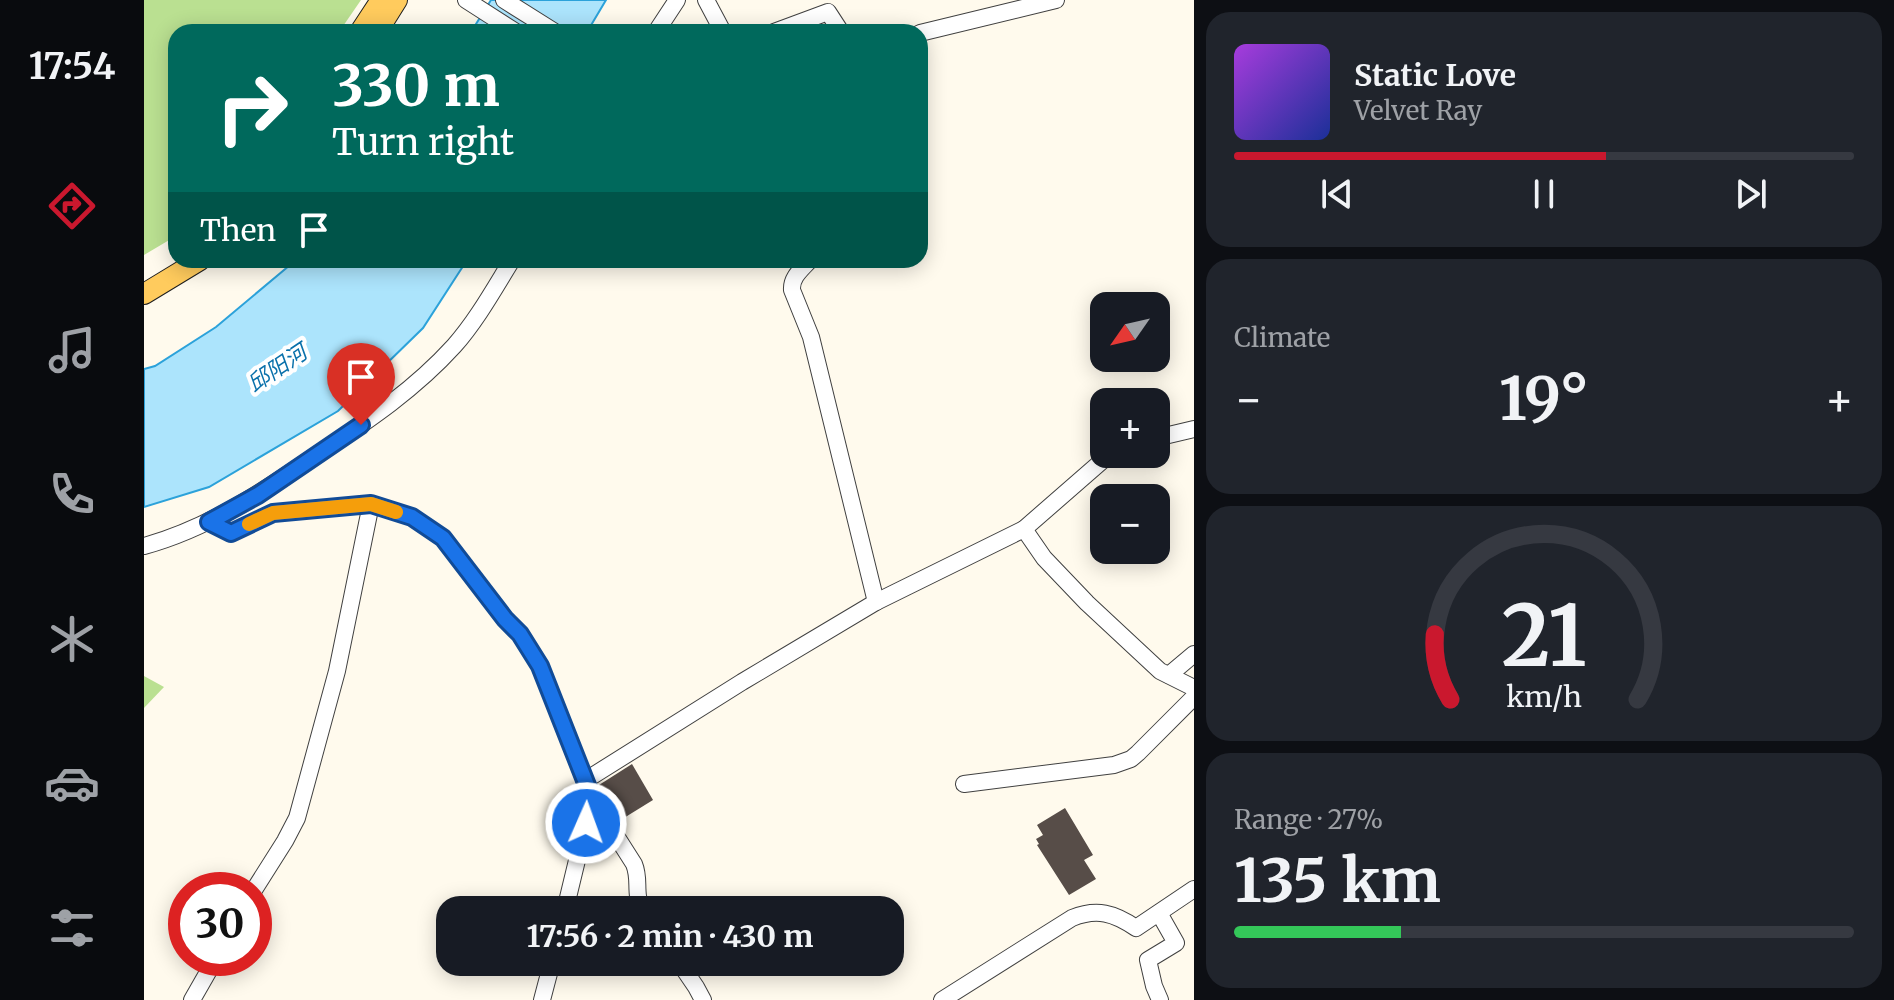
<!DOCTYPE html>
<html lang="en">
<head>
<meta charset="utf-8">
<style>
	:root { --surface:#171b24; --page:#20242c; --text:#f1f3f6; --muted:#9ea1a6; --line:#363941; --accent:#ca182e }
	body { margin:0; font-family:Merriweather,"Noto Sans SC",serif; background:var(--page); color:var(--text); height:100vh; display:flex; flex-direction:column; font-size:30px; white-space:nowrap }
	* { box-sizing:border-box; margin:0 }
	p { font-size:26px; color:var(--muted) }
	.icon { flex:none; width:44px; height:44px; fill:none; stroke:currentColor; stroke-width:2; stroke-linecap:round; stroke-linejoin:round }
	.map { position:relative; flex:1; overflow:hidden }
	.drawer { display:flex; flex-direction:column; gap:12px; padding:12px; background:#0d0f14; width:700px }
	.drawer>* { flex:none }
	.guide { position:absolute; left:24px; top:24px; width:760px; height:244px; border-radius:24px; box-shadow:0 4px 20px #0003; background:#00695c; color:#fff; overflow:hidden }
	.needle { width:52px; rotate:236deg }
	.controls { position:absolute; left:946px; top:292px; display:grid; gap:16px }
	.controls a { display:grid; place-items:center; width:80px; height:80px; border-radius:16px; background:var(--surface); box-shadow:0 4px 20px #0003; font-size:40px }
	.speed { position:absolute; left:24px; top:872px; display:flex; gap:16px; font-size:40px; font-weight:700; text-align:center }
	.speed>* { display:grid; place-content:center; width:104px; height:104px; border-radius:50%; background:var(--surface); box-shadow:0 4px 20px #0003; line-height:1 }
	.speed .limit { border:12px solid #d22; background:#fff; color:#111 }
	.pin { position:absolute; display:grid; place-items:center; width:68px; height:68px; color:#fff; margin:-82px -34px; border-radius:50% 50% 50% 0; rotate:-45deg; box-shadow:0 0 8px #0007 }
	.pin .icon { rotate:45deg }
	.me { position:absolute; width:88px; margin:-44px; rotate:2deg; stroke-linejoin:round; filter:drop-shadow(0 0 6px #0008) }
	.turn { display:flex; align-items:center; gap:28px; height:168px; padding:0 32px; font-size:36px }
	.turn .icon { width:104px; height:104px; stroke-width:2.5 }
	.turn b { display:block; font-size:56px; line-height:68px }
	.then { display:flex; align-items:center; height:76px; padding:0 32px; background:#0003; gap:16px; font-size:30px }
	.big { font-size:60px; font-weight:700; line-height:1.1 }
	.drawer .widget { flex:1; display:flex; flex-direction:column; justify-content:center; gap:12px; min-width:0; padding:0 28px; border-radius:24px; background:var(--page) }
	.drawer .dial { align-items:center; gap:0 }
	.dial svg { height:208px; overflow:visible; fill:none; stroke:var(--line); stroke-width:7; stroke-linecap:round; text-anchor:middle }
	.dial text { fill:var(--text); stroke:none }
	.song { display:flex; align-items:center; gap:24px }
	.cover { width:96px; height:96px; border-radius:12px; background:linear-gradient(135deg,hsl(280 70% 55%),hsl(230 70% 35%)) }
	.played { height:8px; border-radius:4px; background:linear-gradient(90deg,var(--accent) 60%,var(--line) 60%) }
	.keys { display:flex; justify-content:space-around; direction:ltr }
	.heat { display:flex; justify-content:space-between; align-items:center; font-size:44px; direction:ltr }
	.charge { height:12px; border-radius:6px; background:linear-gradient(90deg,#34c759 27%,var(--line) 0) }
	.trip { position:absolute; left:292px; top:896px; width:468px; height:80px; border-radius:24px; background:var(--surface); box-shadow:0 4px 20px #0003; font-weight:700; line-height:80px; text-align:center }
	main { display:flex; flex:1; min-height:0 }
	.menu { display:flex; flex-direction:column; width:144px; justify-content:space-around; align-items:center; background:#090b0e; color:var(--muted) }
	.menu .icon { width:56px; height:56px }
	.menu .active { color:var(--accent) }
	.menu b { font-size:36px; color:var(--text) }
	.map>svg:first-child { display:block }
</style>
</head>
<body>
<main>
<nav class="menu">
<b>17:54</b>
<svg class="icon active" aria-label="directions" viewBox="0 0 24 24"><path d="M12 3l9 9-9 9-9-9zM9 14v-3h6M13 9l2 2-2 2"/></svg>
<svg class="icon" aria-label="music" viewBox="0 0 24 24"><path d="M9 18V5l10-2v13"/><circle cx="6" cy="18" r="3"/><circle cx="16" cy="16" r="3"/></svg>
<svg class="icon" aria-label="phone" viewBox="0 0 24 24"><path d="M5 4h4l2 5-3 2q2 4 5 5l2-3 5 2v4C11 20 4 13 5 4z"/></svg>
<svg class="icon" aria-label="climate" viewBox="0 0 24 24"><path d="M12 3v18M4 7l16 10M4 17L20 7"/></svg>
<svg class="icon" aria-label="car" viewBox="0 0 24 24"><path d="M5 17H2v-5l4-1 3-4h7l3 4 3 1v5h-3M9 17h6M6 11h13"/><circle cx="7" cy="17" r="2"/><circle cx="17" cy="17" r="2"/></svg>
<svg class="icon" aria-label="filters" viewBox="0 0 24 24"><path d="M4 7h16M4 17h16"/><circle cx="9" cy="7" r="2"/><circle cx="15" cy="17" r="2"/></svg>
</nav>
<div class="map">
<svg width="1050" height="1000" viewBox="0 0 1050 1000">
	<rect width="100%" height="100%" fill="#fffaed"/>
	<g fill="#bae091">
		<polygon points="0,0 217,0 195,32 32,32 32,236 0,255"/>
		<polygon points="0,676 20,687 0,708"/>
	</g>
	<g fill="#ace4fc" stroke="#2ca2da" stroke-width="2">
		<polygon points="347,0 462,0 443,32 327,32"/>
		<polygon points="152,260 323,260 279,328 194,411 65,487 0,507 0,369 11,366 72,327"/>
	</g>
	<g fill="#574d48">
		<polygon points="488,764 509,800 475,821 455,785"/>
		<polygon points="921,808 949,855 940,860 952,879 925,895 893,845 895,844 892,839 899,835 893,825"/>
	</g>
	<g fill="none" stroke-linecap="round" stroke-linejoin="round">
		<defs>
			<g id="minor">
				<polyline points="322,0 372,32"/>
				<polyline points="360,0 411,32"/>
				<polyline points="562,0 579,32"/>
				<polyline points="512,32 533,0"/>
				<polyline points="630,32 684,12 697,32"/>
				<polyline points="776,33 912,0"/>
				<path d="M666,260C658,269 647,277 648,290L667,337L732,602"/>
				<polyline points="1012,438 1050,429"/>
				<path d="M65,522L87,533L129,513L227,504L268,517L299,538L361,619L376,634L396,666L448,798L490,864C497,881 489,893 499,910"/>
				<polyline points="880,529 900,558 943,603 1016,671 1050,688"/>
				<path d="M0,546C66,528 121,490 177,452C225,420 271,389 310,346C333,320 350,289 368,260"/>
				<polyline points="1025,675 1050,654"/>
				<polyline points="442,780 598,682 732,602 880,529 966,454"/>
				<polyline points="820,784 970,765 987,759 994,753 1050,697"/>
				<polyline points="110,890 141,841 153,818 193,671 227,504"/>
				<polyline points="421,910 448,798"/>
				<polyline points="1015,913 1032,943 1004,960 1010,986 1016,1000"/>
				<polyline points="535,962 552,987 559,1000"/>
				<polyline points="48,1000 72,958"/>
				<polyline points="398,1000 408,962"/>
				<path d="M798,1000L928,918C953,908 970,913 992,928L1050,889"/>
			</g>
			<g id="major">
				<polyline points="216,32 237,0"/>
				<polyline points="233,32 253,0"/>
				<polyline points="0,294 56,260"/>
			</g>
		</defs>
		<use href="#minor" stroke="#404040" stroke-width="18"/>
		<use href="#major" stroke="#1e1e1e" stroke-width="22"/>
		<use href="#minor" stroke="#fff" stroke-width="16"/>
		<use href="#major" stroke="#ffcb5d" stroke-width="20"/>
	</g>
	<g fill="none" stroke-linecap="round" stroke-linejoin="round">
		<defs>
			<polyline id="route" points="217,425 114,495 65,522 87,533 129,513 227,504 268,517 299,538 361,619 376,634 396,666 448,798 442,823"/>
		</defs>
		<use href="#route" stroke="#114b97" stroke-width="20"/>
		<use href="#route" stroke="#1a73e8" stroke-width="14"/>
		<polyline stroke="#f59e0b" stroke-width="14" points="105,524 129,513 227,504 252,512"/>
	</g>
	<g text-anchor="middle" dominant-baseline="central" stroke-width="8" stroke-linejoin="round" paint-order="stroke">
		<g font-size="22" font-style="italic" fill="#0a71ab" stroke="#fff">
			<text transform="translate(133 368) rotate(-34)">邱阳河</text>
		</g>
	</g>
</svg>
<div class="controls">
<a><svg class="needle" viewBox="-14 -14 28 28"><path d="M0-13l5 13h-10z" fill="#e53935"/><path d="M0 13l5-13h-10z" fill="#9ea1a6"/></svg></a>
<a>+</a>
<a>−</a>
</div>
<div class="speed"><div class="limit">30</div></div>
<div class="pin" style="left:217px;top:425px;background:#d93025"><svg class="icon" aria-label="arrive" viewBox="0 0 24 24"><path d="M6 21V4h12l-3 4 3 4H6"/></svg></div>
<svg class="me" style="left:442px;top:823px" viewBox="-20 -20 40 40"><circle r="17" fill="#1a73e8" stroke="#fff" stroke-width="3"/><path d="M0-11L8 9 0 5-8 9z" fill="#fff"/></svg>
<div class="trip">17:56 · 2 min · 430 m</div>
<div class="guide">
<div class="turn"><svg class="icon" aria-label="right" viewBox="0 0 24 24"><path d="M7 20v-9h11M14 6l5 5-5 5"/></svg><div><b>330 m</b>Turn right</div></div>
<div class="then">Then<svg class="icon" aria-label="arrive" viewBox="0 0 24 24"><path d="M6 21V4h12l-3 4 3 4H6"/></svg></div>
</div>
</div>
<section class="drawer">
<div class="widget">
<div class="song"><i class="cover"></i><div><b>Static Love</b><p>Velvet Ray</p></div></div>
<div class="played"></div>
<div class="keys"><svg class="icon" aria-label="previous" viewBox="0 0 24 24"><path d="M18 5L8 12l10 7zM5 5v14"/></svg><svg class="icon" aria-label="pause" viewBox="0 0 24 24"><path d="M8 5v14M16 5v14"/></svg><svg class="icon" aria-label="next" viewBox="0 0 24 24"><path d="M6 5l10 7-10 7zM19 5v14"/></svg></div>
</div>
<div class="widget"><p>Climate</p>
<div class="heat"><a>−</a><b class="big">19°</b><a>+</a></div>
</div>
<div class="widget dial"><svg viewBox="0 0 100 80">
<path d="M14 69A42 42 0 1 1 86 69"/>
<path d="M14 69A42 42 0 0 1 8 44" stroke="#ca182e"/>
<text x="50" y="56" font-size="32" font-weight="700">21</text>
<text x="50" y="72" font-size="11">km/h</text>
</svg></div>
<div class="widget"><p>Range · 27%</p><b class="big">135 km</b><div class="charge"></div></div>
</section>
</main>
</body>
</html>
